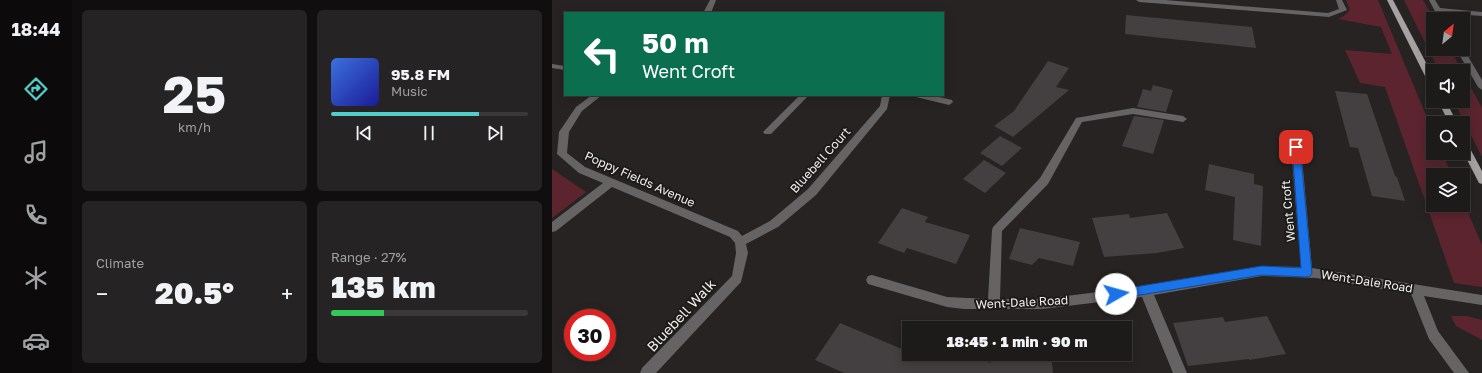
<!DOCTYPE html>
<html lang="en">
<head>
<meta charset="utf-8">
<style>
	:root { --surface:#1d1a1a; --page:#252323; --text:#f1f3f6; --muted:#a0a1a2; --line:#3b3839; --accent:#53cdc9 }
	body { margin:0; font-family:"Golos Text",sans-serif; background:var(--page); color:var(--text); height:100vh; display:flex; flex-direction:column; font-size:15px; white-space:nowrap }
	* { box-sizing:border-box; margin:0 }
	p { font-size:13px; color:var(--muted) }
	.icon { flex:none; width:22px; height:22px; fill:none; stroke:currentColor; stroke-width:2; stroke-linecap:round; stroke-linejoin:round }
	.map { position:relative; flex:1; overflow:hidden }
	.side { display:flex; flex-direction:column; gap:10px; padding:10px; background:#100e0e; width:480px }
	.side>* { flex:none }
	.top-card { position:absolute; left:12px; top:12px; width:380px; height:84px; border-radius:0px; box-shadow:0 2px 10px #0003,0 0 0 1px var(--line); background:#0b6e4f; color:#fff; overflow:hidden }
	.needle { width:26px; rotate:29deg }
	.buttons { position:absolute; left:874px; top:12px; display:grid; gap:8px }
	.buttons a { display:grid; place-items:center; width:44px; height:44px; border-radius:0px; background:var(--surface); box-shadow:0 2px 10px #0003,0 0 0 1px var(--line); font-size:20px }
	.speed { position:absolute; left:12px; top:309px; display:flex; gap:8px; font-size:20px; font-weight:700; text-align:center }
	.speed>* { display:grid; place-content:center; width:52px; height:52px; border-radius:50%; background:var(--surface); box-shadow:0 2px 10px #0003,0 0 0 1px var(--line); line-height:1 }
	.speed .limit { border:6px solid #d22; background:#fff; color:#111 }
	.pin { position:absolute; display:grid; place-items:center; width:34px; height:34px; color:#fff; margin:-17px; border-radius:8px; box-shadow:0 2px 6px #0006 }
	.me { position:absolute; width:44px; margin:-22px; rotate:83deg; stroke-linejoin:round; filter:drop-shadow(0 0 3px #0008) }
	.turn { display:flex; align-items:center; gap:14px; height:84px; padding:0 12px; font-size:18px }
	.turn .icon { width:52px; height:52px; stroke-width:2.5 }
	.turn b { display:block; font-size:28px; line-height:34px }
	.big { font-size:30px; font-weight:800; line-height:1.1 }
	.side .card { flex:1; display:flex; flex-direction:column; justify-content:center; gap:6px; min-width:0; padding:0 14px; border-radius:6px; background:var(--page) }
	.side .dial { align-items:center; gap:0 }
	.dial b { font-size:52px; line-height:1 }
	.song { display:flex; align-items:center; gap:12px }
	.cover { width:48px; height:48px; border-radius:6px; background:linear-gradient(135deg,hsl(220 70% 55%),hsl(240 70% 35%)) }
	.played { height:4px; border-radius:2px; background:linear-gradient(90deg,var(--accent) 75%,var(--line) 75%) }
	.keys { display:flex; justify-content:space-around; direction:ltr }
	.heat { display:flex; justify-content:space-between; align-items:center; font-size:22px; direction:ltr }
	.charge { height:6px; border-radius:3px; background:linear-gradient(90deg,#34c759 27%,var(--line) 0) }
	.side .tiles { flex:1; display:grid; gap:10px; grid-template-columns:repeat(2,1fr) }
	.trip { position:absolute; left:350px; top:321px; width:230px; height:40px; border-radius:0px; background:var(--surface); box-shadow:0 2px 10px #0003,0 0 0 1px var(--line); font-weight:800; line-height:40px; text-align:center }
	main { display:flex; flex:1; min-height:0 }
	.tabs { display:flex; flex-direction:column; width:72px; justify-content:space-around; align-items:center; background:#0c0a0a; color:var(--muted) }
	.tabs .icon { width:28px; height:28px }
	.tabs .on { color:var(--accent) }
	.tabs b { font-size:18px; color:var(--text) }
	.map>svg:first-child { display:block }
</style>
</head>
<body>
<main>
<nav class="tabs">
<b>18:44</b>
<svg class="icon on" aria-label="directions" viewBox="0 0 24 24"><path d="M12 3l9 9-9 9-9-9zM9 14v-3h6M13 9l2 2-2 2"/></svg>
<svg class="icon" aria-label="music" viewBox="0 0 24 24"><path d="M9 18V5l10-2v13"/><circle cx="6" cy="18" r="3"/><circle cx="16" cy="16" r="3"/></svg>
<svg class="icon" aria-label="phone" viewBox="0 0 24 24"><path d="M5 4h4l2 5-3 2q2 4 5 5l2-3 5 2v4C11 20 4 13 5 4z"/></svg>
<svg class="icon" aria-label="climate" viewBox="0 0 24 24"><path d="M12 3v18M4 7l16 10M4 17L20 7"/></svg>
<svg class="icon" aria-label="car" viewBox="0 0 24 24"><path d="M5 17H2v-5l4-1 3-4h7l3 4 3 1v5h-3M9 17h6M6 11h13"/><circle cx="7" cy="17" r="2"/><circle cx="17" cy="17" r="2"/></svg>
</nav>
<section class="side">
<div class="tiles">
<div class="card dial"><b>25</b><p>km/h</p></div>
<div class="card">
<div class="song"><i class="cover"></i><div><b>95.8 FM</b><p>Music</p></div></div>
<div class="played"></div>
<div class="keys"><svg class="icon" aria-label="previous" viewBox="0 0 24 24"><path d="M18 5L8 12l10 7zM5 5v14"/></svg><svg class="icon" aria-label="pause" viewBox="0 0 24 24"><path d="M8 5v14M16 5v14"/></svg><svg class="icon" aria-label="next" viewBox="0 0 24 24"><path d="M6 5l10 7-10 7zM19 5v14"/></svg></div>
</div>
<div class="card"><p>Climate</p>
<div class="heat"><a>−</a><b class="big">20.5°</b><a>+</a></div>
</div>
<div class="card"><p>Range · 27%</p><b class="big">135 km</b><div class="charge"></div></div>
</div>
</section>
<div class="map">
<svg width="930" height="373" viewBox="0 0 930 373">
	<rect width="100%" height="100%" fill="#272323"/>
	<g fill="#5c242e">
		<polygon points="794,0 826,0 881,132 881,153 890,153 900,175 881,175 881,205 911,205 911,201 930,245 930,287 902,283 833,87 808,83 793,50 840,54 829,27 786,19 792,16 798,10"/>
		<polygon points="852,0 871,0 882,19 881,49 898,49 910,71 887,71"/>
		<polygon points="911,73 930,108 930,157 902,101 911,101"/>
		<polygon points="0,169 34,192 0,218"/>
		<polygon points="899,316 915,316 930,320 930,340 904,326"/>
	</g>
	<g fill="#443f40">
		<polygon points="574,15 700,27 704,48 573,34"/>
		<polygon points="496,61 517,68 504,87 517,90 461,137 442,126 462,111"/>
		<polygon points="601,85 621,90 614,112 585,107 591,89 599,91"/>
		<polygon points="783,91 815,94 843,176 845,177 853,201 820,196 806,148 798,147"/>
		<polygon points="582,116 612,120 601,154 570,146"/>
		<polygon points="448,136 470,148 450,166 428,153"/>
		<polygon points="432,160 454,173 433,193 411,179"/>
		<polygon points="657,164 702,174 702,184 711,186 709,246 681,240 683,197 653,190"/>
		<polygon points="350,208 376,217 373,222 418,235 404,264 355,248 352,253 326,243"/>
		<polygon points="615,213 632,248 605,253 552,257 540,218 577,214 578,218"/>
		<polygon points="468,228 528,242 521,266 487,258 480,265 457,259"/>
		<polygon points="715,316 734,354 697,360 697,359 636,366 621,323 671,317 673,322"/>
		<polygon points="288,323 357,352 357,354 401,354 439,363 439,358 499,354 501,373 292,373 263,360"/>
	</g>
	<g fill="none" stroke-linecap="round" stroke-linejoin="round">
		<g fill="#656363" fill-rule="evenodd">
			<polygon points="158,0 164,0 159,13 151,13"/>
			<polygon points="584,0 613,0 776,13 787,9 784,0 790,0 795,10 777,17 587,2"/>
			<polygon points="877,0 883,0 888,8 930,12 930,16 891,13 895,19 887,19"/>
			<polygon points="911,48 930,80 930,90 926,87 904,49"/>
			<polygon points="0,64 13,66 13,70 0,68"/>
			<polygon points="40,95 50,95 30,111 17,132 15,153 33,167 186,231 190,236 218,221 256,189 328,106 330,95 338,95 335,109 264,195 226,227 194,244 196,253 189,282 104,373 88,373 90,368 180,276 184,253 183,243 178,237 60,187 4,231 0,232 0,222 51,183 27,173 5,154 7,132 24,107"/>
			<polygon points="248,95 257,95 219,134 213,134 211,132"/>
			<polygon points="363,95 379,95 400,100 401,102 397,105 364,97"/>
			<polygon points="581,108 631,116 635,119 631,122 581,114 530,122 496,184 450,231 448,299 490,299 594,286 710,266 749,267 739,147 744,144 749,147 760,268 930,295 930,305 872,296 886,331 917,373 902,373 877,339 859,294 764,278 710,276 602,295 635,373 621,373 590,297 490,309 412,309 395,307 316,284 314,280 316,276 320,275 395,297 436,299 440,230 441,227 488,178 524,118"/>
		</g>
		<g fill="#a6a2a2" fill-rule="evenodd">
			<polygon points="835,0 841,0 881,76 881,87 877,84"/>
			<polygon points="886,101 894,101 905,123 897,123"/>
			<polygon points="911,140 914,141 930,171 930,184 927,183 911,152"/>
		</g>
	</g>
	<polygon fill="#1a73e8" stroke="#114b97" points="744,144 748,147 760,273 758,276 755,277 710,275 564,299 560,298 559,294 560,291 564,290 710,266 749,268 740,147"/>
	<g text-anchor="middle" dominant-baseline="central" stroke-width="4" stroke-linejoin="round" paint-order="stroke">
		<g font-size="12" fill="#f0eded" stroke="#1d1a1a">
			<text transform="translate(268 160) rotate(-48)">Bluebell Court</text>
			<text transform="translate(88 179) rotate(24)">Poppy Fields Avenue</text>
			<text transform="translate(736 211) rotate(-95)">Went Croft</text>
			<text transform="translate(815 281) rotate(9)">Went-Dale Road</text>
			<text transform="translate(470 302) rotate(-3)">Went-Dale Road</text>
		</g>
		<g font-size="14" fill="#f0eded" stroke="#1d1a1a">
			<text transform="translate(129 315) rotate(-47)">Bluebell Walk</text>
		</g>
	</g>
</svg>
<div class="buttons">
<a><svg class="needle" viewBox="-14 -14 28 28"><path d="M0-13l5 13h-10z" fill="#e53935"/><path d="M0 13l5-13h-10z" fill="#a0a1a2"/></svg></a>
<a><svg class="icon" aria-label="sound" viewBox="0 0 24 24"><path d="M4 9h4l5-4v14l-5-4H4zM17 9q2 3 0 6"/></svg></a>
<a><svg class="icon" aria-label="search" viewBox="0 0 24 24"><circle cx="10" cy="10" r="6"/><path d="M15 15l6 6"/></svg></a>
<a><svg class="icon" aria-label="layers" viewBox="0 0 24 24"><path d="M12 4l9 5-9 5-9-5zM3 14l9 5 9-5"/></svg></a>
</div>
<div class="speed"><div class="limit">30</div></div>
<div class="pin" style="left:744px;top:147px;background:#d93025"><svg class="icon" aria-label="arrive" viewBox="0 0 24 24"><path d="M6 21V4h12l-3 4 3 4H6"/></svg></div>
<svg class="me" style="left:564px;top:294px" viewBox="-20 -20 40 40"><circle r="19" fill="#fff"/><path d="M0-13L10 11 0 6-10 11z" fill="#1a73e8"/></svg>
<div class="trip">18:45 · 1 min · 90 m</div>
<div class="top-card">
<div class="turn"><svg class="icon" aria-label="left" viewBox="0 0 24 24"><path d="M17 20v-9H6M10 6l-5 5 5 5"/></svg><div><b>50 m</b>Went Croft</div></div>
</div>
</div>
</main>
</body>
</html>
